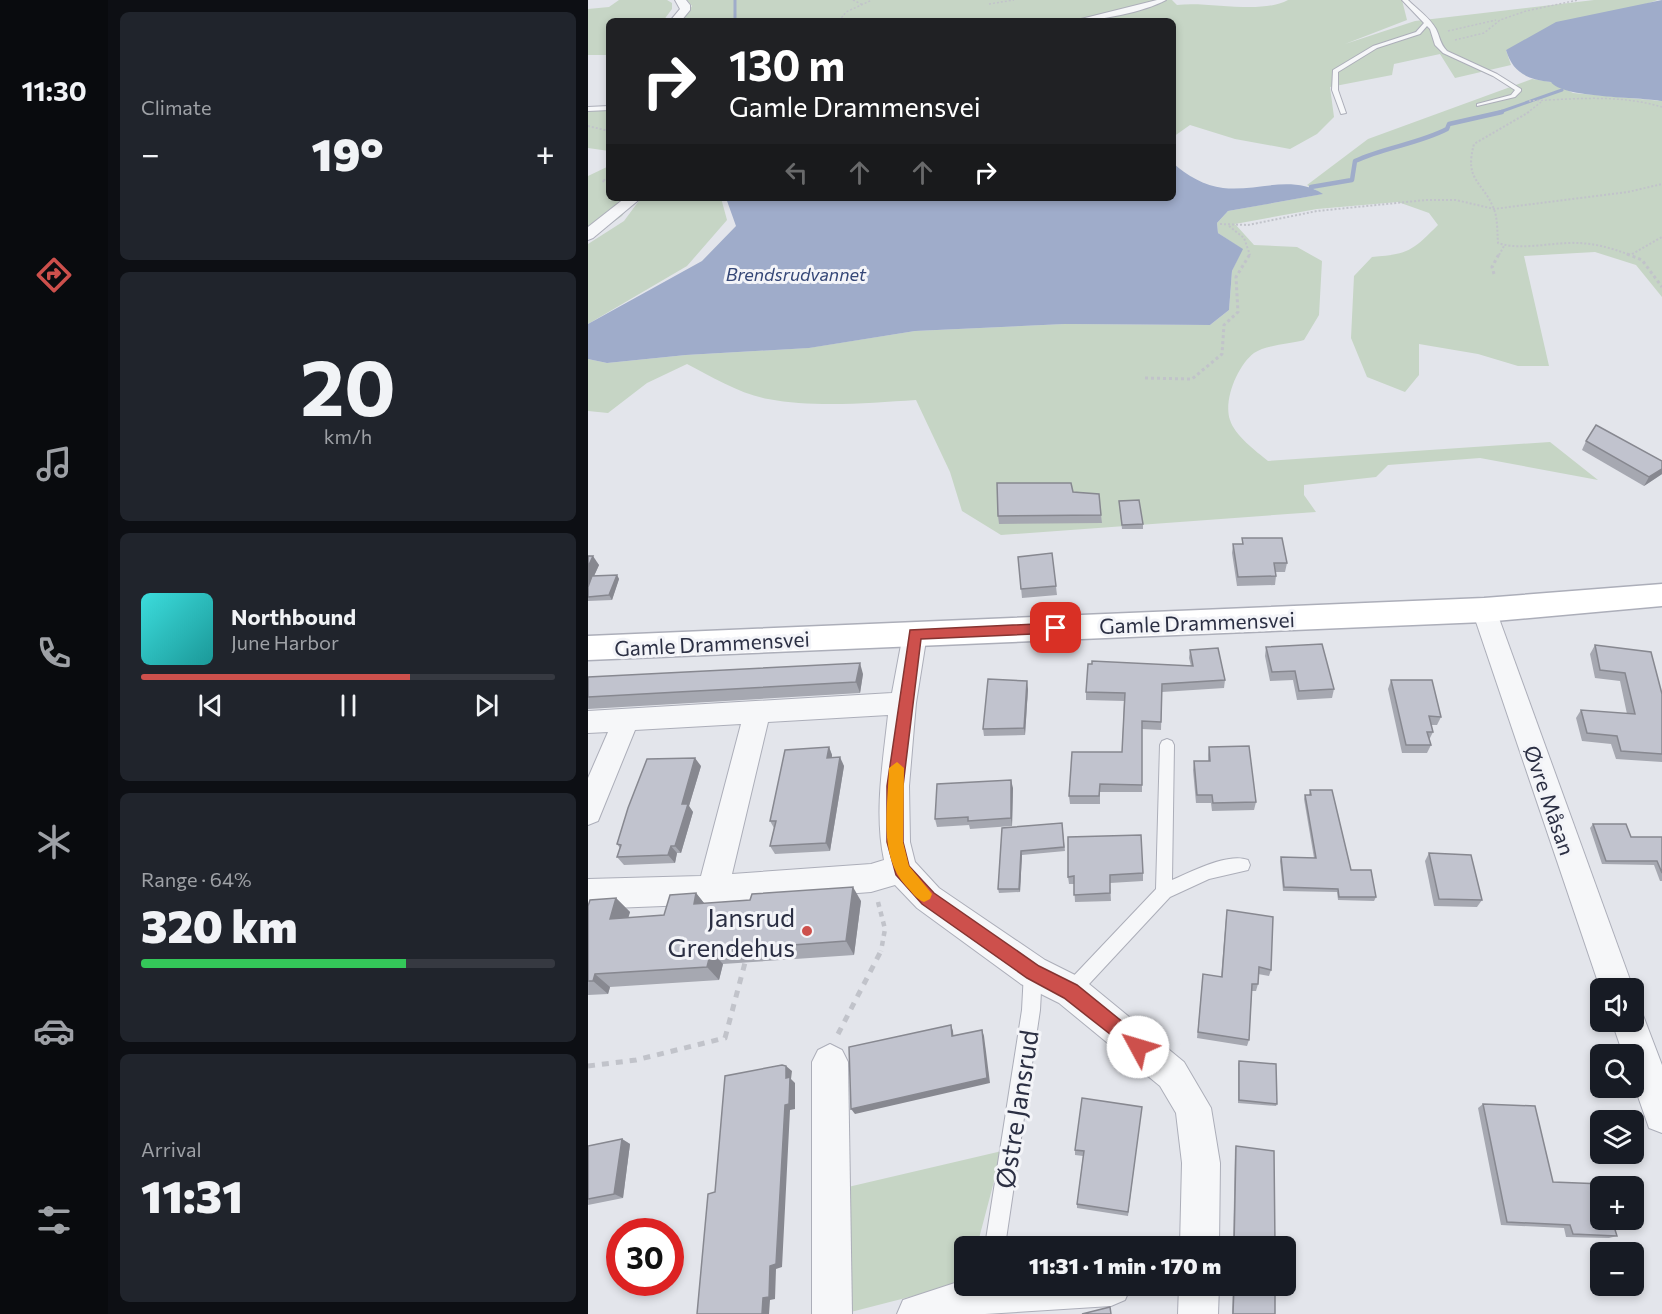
<!DOCTYPE html>
<html lang="en">
<head>
<meta charset="utf-8">
<style>
	:root { --surface:#171b24; --page:#20242c; --text:#f1f3f6; --muted:#9ea1a6; --line:#363941; --accent:#cd504c }
	body { margin:0; font-family:Commissioner,sans-serif; background:var(--page); color:var(--text); height:100vh; display:flex; flex-direction:column; font-size:22px; white-space:nowrap }
	* { box-sizing:border-box; margin:0 }
	p { font-size:20px; color:var(--muted) }
	.icon { flex:none; width:33px; height:33px; fill:none; stroke:currentColor; stroke-width:2; stroke-linecap:round; stroke-linejoin:round }
	.map { position:relative; flex:1; overflow:hidden }
	.sheet { display:flex; flex-direction:column; gap:12px; padding:12px; background:#0d0f14; width:480px }
	.sheet>* { flex:none }
	.banner { position:absolute; left:18px; top:18px; width:570px; height:183px; border-radius:9px; box-shadow:0 3px 9px #0003; background:#202124; color:#fff; overflow:hidden }
	.controls { position:absolute; left:1002px; top:978px; display:grid; gap:12px }
	.controls a { display:grid; place-items:center; width:54px; height:54px; border-radius:9px; background:var(--surface); box-shadow:0 3px 9px #0003; font-size:30px }
	.speed { position:absolute; left:18px; top:1218px; display:flex; gap:12px; font-size:30px; font-weight:700; text-align:center }
	.speed>* { display:grid; place-content:center; width:78px; height:78px; border-radius:50%; background:var(--surface); box-shadow:0 3px 9px #0003; line-height:1 }
	.speed .limit { border:9px solid #d22; background:#fff; color:#111 }
	.pin { position:absolute; display:grid; place-items:center; width:51px; height:51px; color:#fff; margin:-26px; border-radius:12px; box-shadow:0 3px 9px #0006 }
	.me { position:absolute; width:66px; margin:-33px; rotate:309deg; stroke-linejoin:round; filter:drop-shadow(0 0 4px #0008) }
	.turn { display:flex; align-items:center; gap:21px; height:126px; padding:0 24px; font-size:27px }
	.turn .icon { width:78px; height:78px; stroke-width:2.5 }
	.turn b { display:block; font-size:42px; line-height:51px }
	.lanes { display:flex; align-items:center; height:57px; padding:0 24px; background:#0003; justify-content:center; gap:30px; direction:ltr }
	.lanes .off { opacity:.35 }
	.big { font-size:45px; font-weight:800; line-height:1.1 }
	.sheet .widget { flex:1; display:flex; flex-direction:column; justify-content:center; gap:9px; min-width:0; padding:0 21px; border-radius:9px; background:var(--page) }
	.sheet .dial { align-items:center; gap:0 }
	.dial b { font-size:78px; line-height:1 }
	.song { display:flex; align-items:center; gap:18px }
	.cover { width:72px; height:72px; border-radius:9px; background:linear-gradient(135deg,hsl(180 70% 55%),hsl(180 70% 35%)) }
	.played { height:6px; border-radius:3px; background:linear-gradient(90deg,var(--accent) 65%,var(--line) 65%) }
	.keys { display:flex; justify-content:space-around; direction:ltr }
	.heat { display:flex; justify-content:space-between; align-items:center; font-size:33px; direction:ltr }
	.charge { height:9px; border-radius:4px; background:linear-gradient(90deg,#34c759 64%,var(--line) 0) }
	.trip { position:absolute; left:366px; top:1236px; width:342px; height:60px; border-radius:9px; background:var(--surface); box-shadow:0 3px 9px #0003; font-weight:800; line-height:60px; text-align:center }
	main { display:flex; flex:1; min-height:0 }
	.menu { display:flex; flex-direction:column; width:108px; justify-content:space-around; align-items:center; background:#090b0e; color:var(--muted) }
	.menu .icon { width:42px; height:42px }
	.menu .selected { color:var(--accent) }
	.menu b { font-size:27px; color:var(--text) }
	.map>svg:first-child { display:block }
</style>
</head>
<body>
<main>
<nav class="menu">
<b>11:30</b>
<svg class="icon selected" aria-label="directions" viewBox="0 0 24 24"><path d="M12 3l9 9-9 9-9-9zM9 14v-3h6M13 9l2 2-2 2"/></svg>
<svg class="icon" aria-label="music" viewBox="0 0 24 24"><path d="M9 18V5l10-2v13"/><circle cx="6" cy="18" r="3"/><circle cx="16" cy="16" r="3"/></svg>
<svg class="icon" aria-label="phone" viewBox="0 0 24 24"><path d="M5 4h4l2 5-3 2q2 4 5 5l2-3 5 2v4C11 20 4 13 5 4z"/></svg>
<svg class="icon" aria-label="climate" viewBox="0 0 24 24"><path d="M12 3v18M4 7l16 10M4 17L20 7"/></svg>
<svg class="icon" aria-label="car" viewBox="0 0 24 24"><path d="M5 17H2v-5l4-1 3-4h7l3 4 3 1v5h-3M9 17h6M6 11h13"/><circle cx="7" cy="17" r="2"/><circle cx="17" cy="17" r="2"/></svg>
<svg class="icon" aria-label="filters" viewBox="0 0 24 24"><path d="M4 7h16M4 17h16"/><circle cx="9" cy="7" r="2"/><circle cx="15" cy="17" r="2"/></svg>
</nav>
<section class="sheet">
<div class="widget"><p>Climate</p>
<div class="heat"><a>−</a><b class="big">19°</b><a>+</a></div>
</div>
<div class="widget dial"><b>20</b><p>km/h</p></div>
<div class="widget">
<div class="song"><i class="cover"></i><div><b>Northbound</b><p>June Harbor</p></div></div>
<div class="played"></div>
<div class="keys"><svg class="icon" aria-label="previous" viewBox="0 0 24 24"><path d="M18 5L8 12l10 7zM5 5v14"/></svg><svg class="icon" aria-label="pause" viewBox="0 0 24 24"><path d="M8 5v14M16 5v14"/></svg><svg class="icon" aria-label="next" viewBox="0 0 24 24"><path d="M6 5l10 7-10 7zM19 5v14"/></svg></div>
</div>
<div class="widget"><p>Range · 64%</p><b class="big">320 km</b><div class="charge"></div></div>
<div class="widget"><p>Arrival</p><b class="big">11:31</b></div>
</section>
<div class="map">
<svg width="1074" height="1314" viewBox="0 0 1074 1314">
	<rect width="100%" height="100%" fill="#e3e5eb"/>
	<g fill="#c6d5c5">
		<polygon points="31,0 79,0 84,3 84,9 75,21 21,21 21,55 0,55 0,9 21,7"/>
		<path d="M99,0H584L589,5C621,1 672,15 700,0H814L819,20L757,44L827,21L1006,0H1070L918,50L923,65L867,78L852,54L806,64L804,75L742,87L746,117L729,134L702,149L647,139L602,125L585,137V21H94L104,6Z"/>
		<path d="M944,79L963,82L985,93L1074,101V297L1048,265L1007,252L936,256L961,366H930L890,354L831,344V375L817,392L779,377L763,338L766,276L784,257C821,254 824,251 850,225L841,213L810,202L729,209L647,224L666,245L709,247L734,261L731,315L716,340C702,344 677,345 666,353C650,365 635,400 642,420C647,436 668,451 680,461L962,442L1010,480L892,458L800,465L788,477L716,485V495L728,512L413,535L374,511L362,472L328,400C281,403 227,408 180,399C152,394 124,377 99,364L59,383L20,413L0,411V359L19,363L98,355L220,348L327,331L477,324L622,325L641,310L644,271L654,249L630,233L629,223L640,211L734,194L719,185L780,139Z"/>
		<polygon points="21,109 21,151 0,148 0,110"/>
		<polygon points="21,166 21,198 47,198 34,216 0,240 0,176"/>
		<polygon points="53,198 133,198 139,220 99,266 0,324 0,244 36,221"/>
		<polygon points="414,1151 389,1246 376,1246 376,1283 255,1314 260,1187"/>
	</g>
	<g fill="#9facca">
		<path d="M1074,0V101C1053,97 973,98 963,82C939,79 925,73 918,50L968,22Z"/>
		<path d="M585,163C598,175 617,186 635,188C669,192 703,174 735,194L640,211L629,223L630,233L655,249L644,271L641,310L622,325L477,324L327,331L221,348L98,355L19,363L0,359V324L114,261L148,226L138,198H585Z"/>
	</g>
	<g fill="none" stroke-linecap="round" stroke-linejoin="round">
		<g stroke="#9facca" stroke-width="3">
			<polyline points="147,0 147,21"/>
			<polyline points="909,113 974,90"/>
		</g>
		<path stroke="#9facca" stroke-width="4.5" d="M723,187L764,180L767,161C797,147 830,144 859,129L861,124L914,112"/>
		<defs>
			<g id="service">
				<path d="M569,0H578C556,12 510,21 485,21Z"/>
				<path d="M814,0H820C829,9 842,18 848,29C852,37 852,44 859,51L909,74L933,89V91L927,97L889,106V104L923,95L927,90L905,76L855,53L847,45L842,29L839,26L832,34L789,48L750,72V90L758,113L753,114L744,90L745,70L785,46L828,32L836,23Z"/>
				<polygon points="21,106 21,110 0,111 0,107"/>
				<path d="M579,739L584,741L586,745L584,880C603,872 640,852 660,860L662,865L660,870L621,879L582,897L489,997L483,1000L477,997L474,991L477,985L568,889L572,745L574,741Z"/>
				<polygon points="445,963 451,966 454,972 452,1010 417,1246 397,1246 434,1010 436,972 439,966"/>
			</g>
			<g id="minor">
				<polygon points="87,0 98,0 102,5 102,10 93,21 82,21 92,9"/>
				<polygon points="37,198 53,198 5,238 0,240 0,227"/>
				<polygon points="896,601 905,604 908,610 1045,988 1012,988 884,610 887,604"/>
				<path d="M327,625L336,627L339,634L328,703L321,786L322,842L327,862L351,888L457,960L495,979L596,1062L623,1108L632,1163L631,1246H592L594,1163L588,1113L572,1086L471,1003L433,984L329,908L307,885L283,892L125,904L0,909V879L113,876L153,724L47,730L10,821L0,825V778L20,732L0,733V711L304,693L315,634L318,627ZM300,715C295,762 286,813 296,860L283,864L144,874L180,722Z"/>
				<polygon points="1046,1007 1053,1010 1074,1065 1074,1133 1061,1128 1046,1085 1046,1054 1035,1054 1024,1022 1046,1022"/>
				<polygon points="242,1044 254,1050 260,1062 264,1314 224,1314 224,1062 230,1050"/>
				<polygon points="376,1280 376,1286 543,1286 537,1300 523,1306 397,1314 309,1314 315,1300"/>
				<polygon points="591,1286 631,1286 630,1314 590,1314"/>
			</g>
			<polygon id="secondary" points="1074,584 1074,606 896,622 0,660 0,636 896,598"/>
		</defs>
		<use href="#service" stroke="#acaeb9" stroke-width="2"/>
		<use href="#minor" stroke="#acaeb9" stroke-width="2"/>
		<use href="#secondary" stroke="#acaeb9" stroke-width="3"/>
		<g stroke="#c1c3ca" stroke-width="1.5" stroke-dasharray="2 2" stroke-linecap="butt">
			<polyline points="265,0 275,5"/>
			<polyline points="401,4 426,0"/>
			<polyline points="251,21 258,12 284,0"/>
			<polyline points="860,31 908,20"/>
			<polyline points="867,40 896,33 912,20 938,11 990,0"/>
			<path d="M941,101C985,99 1031,94 1074,107"/>
			<polyline points="939,113 953,102"/>
		</g>
		<g stroke="#c1c3ca" stroke-width="2" stroke-dasharray="2 2" stroke-linecap="butt">
			<path d="M941,112L886,144C876,181 894,180 906,209C910,220 909,232 910,243C932,250 956,244 979,243C1002,242 1021,247 1042,255"/>
			<polyline points="0,126 21,131"/>
			<polyline points="21,178 14,181 21,183"/>
			<polyline points="632,224 660,225 729,211 838,200 868,200 906,209 1040,192 1074,184"/>
			<polyline points="641,226 656,238 662,255"/>
			<polyline points="1044,254 1074,237"/>
			<polyline points="911,255 916,246"/>
		</g>
		<g stroke="#c1c3ca" stroke-width="3" stroke-dasharray="3 3" stroke-linecap="butt">
			<polyline points="1039,254 1054,260 1074,287"/>
			<polyline points="906,274 904,267 911,254"/>
			<polyline points="557,378 604,379 634,354 636,325 650,312 648,277 662,254"/>
		</g>
		<polyline stroke="#c1c3ca" stroke-width="4.5" stroke-dasharray="5 5" stroke-linecap="butt" points="290,902 297,929 293,951"/>
		<g stroke="#c1c3ca" stroke-width="5" stroke-dasharray="7 7" stroke-linecap="butt">
			<polyline points="250,1034 294,949"/>
			<polyline points="0,1066 48,1060 137,1038 158,959"/>
		</g>
		<use href="#service" fill="#f6f7f9" fill-rule="evenodd"/>
		<use href="#minor" fill="#f6f7f9" fill-rule="evenodd"/>
		<use href="#secondary" fill="#fff" fill-rule="evenodd"/>
	</g>
	<g fill="#a6a8b1">
		<polygon points="998,441 1074,461 1074,474 1056,486 994,450"/>
		<polygon points="485,492 513,515 514,523 411,524 410,516"/>
		<polygon points="531,501 555,524 555,529 534,529"/>
		<polygon points="654,538 699,563 697,572 688,572 688,576 687,585 649,586 644,553 645,544 654,544"/>
		<polygon points="464,553 469,595 434,598 430,557"/>
		<polygon points="0,556 11,565 6,576 29,575 31,579 24,600 0,601"/>
		<polygon points="1007,645 1074,694 1074,762 1028,759 1023,744 994,741 988,718 993,710 1039,714 1032,681 1007,678 1002,654"/>
		<polygon points="678,647 746,689 744,698 709,700 705,680 682,681 677,656"/>
		<polygon points="602,650 637,680 636,688 574,692 573,730 554,729 554,792 512,792 512,804 482,804 481,796 534,752 536,701 498,700 498,692 603,666 601,658"/>
		<polygon points="275,674 272,693 0,709 0,677"/>
		<polygon points="803,680 853,717 849,725 843,725 845,732 841,740 843,745 839,753 814,753 800,689"/>
		<polygon points="440,689 437,735 396,736 395,729"/>
		<polygon points="241,747 244,755 244,758 256,766 242,851 187,854 182,846 186,828 182,821"/>
		<polygon points="621,747 668,802 666,810 624,811 623,803 608,803 605,770 606,761 620,761 620,755"/>
		<polygon points="113,766 101,806 105,812 93,853 89,853 87,863 36,865 29,857 32,848 29,844"/>
		<polygon points="425,788 424,826 382,829 381,825 349,827 347,819"/>
		<polygon points="722,790 763,870 788,897 786,901 750,900 749,892 695,891 692,861 693,857 726,858 716,799 717,795 721,795"/>
		<polygon points="474,823 477,851 434,855 432,892 411,893 410,889 414,828"/>
		<polygon points="1005,824 1043,837 1074,837 1074,881 1072,881 1066,865 1014,864 1002,828"/>
		<polygon points="841,853 894,900 889,907 846,906 837,861"/>
		<polygon points="555,873 555,881 522,883 523,901 487,902 486,884 481,884 480,877"/>
		<polygon points="108,893 116,903 273,901 266,955 135,964 131,980 22,987 20,994 0,995 0,906 28,898 42,912 40,918 76,915"/>
		<polygon points="639,910 683,970 681,976 670,974 670,984 668,991 664,991 661,1040 659,1046 609,1038 615,974 633,977 638,918"/>
		<polygon points="651,1061 689,1104 688,1106 650,1103 650,1064"/>
		<polygon points="895,1104 965,1182 1029,1236 1021,1238 978,1237 976,1228 913,1225 890,1108"/>
		<polygon points="553,1112 540,1216 489,1208 489,1204 495,1156 487,1155 487,1150"/>
		<polygon points="34,1139 42,1144 35,1198 0,1205 0,1146"/>
		<polygon points="648,1146 687,1246 645,1246 647,1148"/>
		<polygon points="645,1286 687,1286 687,1314 644,1314"/>
	</g>
	<g fill="#878890">
		<polygon points="1074,469 1074,474 1056,486 1061,477"/>
		<polygon points="5,556 11,565 0,589 0,567"/>
		<polygon points="29,575 31,579 24,600 21,595"/>
		<polygon points="272,663 275,674 272,693 268,682"/>
		<polygon points="439,681 440,689 437,735 436,728"/>
		<polygon points="241,747 244,755 243,766 239,758"/>
		<polygon points="252,757 256,766 242,851 238,843"/>
		<polygon points="107,758 113,766 101,806 105,812 93,853 87,846 94,804"/>
		<polygon points="423,780 425,788 424,826 423,818"/>
		<polygon points="83,846 89,853 87,863 80,855"/>
		<polygon points="433,851 434,855 432,892 431,889"/>
		<polygon points="265,887 273,901 266,955 258,941"/>
		<polygon points="108,893 120,908 106,904"/>
		<polygon points="28,898 42,912 36,932 22,919"/>
		<polygon points="123,951 135,964 131,980 119,967"/>
		<polygon points="7,974 22,987 20,994 5,981"/>
		<polygon points="363,1025 365,1031 366,1042 364,1036"/>
		<polygon points="394,1030 396,1036 402,1083 267,1114 263,1109"/>
		<polygon points="198,1066 204,1071 203,1079 207,1083 207,1109 202,1110 194,1267 188,1269 187,1299 182,1300 181,1314 174,1314 175,1298 182,1266 197,1105"/>
		<polygon points="34,1139 42,1144 35,1198 26,1194"/>
	</g>
	<g fill="#c1c3ce" stroke="#878890" stroke-width="1.5">
		<polygon points="1008,425 1074,461 1074,469 1061,477 998,441"/>
		<polygon points="409,483 483,483 485,492 511,494 513,515 410,516"/>
		<polygon points="551,500 555,524 534,525 531,501"/>
		<polygon points="654,538 694,538 699,563 686,563 688,576 650,577 645,544 655,544"/>
		<polygon points="464,553 468,586 433,589 430,557"/>
		<polygon points="0,556 5,556 0,567"/>
		<polygon points="29,575 21,595 0,597 0,587 4,576"/>
		<polygon points="734,644 746,689 711,691 707,671 684,672 678,647"/>
		<polygon points="1007,645 1063,652 1074,694 1074,754 1033,751 1029,736 999,733 993,710 1047,714 1037,673 1012,670"/>
		<polygon points="630,648 637,680 574,684 573,722 554,721 554,785 512,784 511,796 481,796 484,752 534,752 537,693 498,692 500,664 504,664 504,661 605,666 602,650"/>
		<polygon points="272,663 268,682 0,697 0,677"/>
		<polygon points="400,679 439,681 436,728 395,729"/>
		<polygon points="803,680 844,680 853,717 841,716 845,732 839,732 843,745 818,745"/>
		<polygon points="661,746 668,802 625,803 624,795 609,795 606,761 622,761 621,747"/>
		<polygon points="241,747 239,758 252,757 238,843 182,846 188,821 182,821 197,750"/>
		<polygon points="107,758 94,804 100,804 87,846 83,846 80,855 29,857 33,845 29,844 40,808 59,759"/>
		<polygon points="423,780 423,818 380,821 380,817 347,819 349,784"/>
		<polygon points="722,790 744,790 763,870 783,870 788,897 751,897 750,889 696,887 693,857 728,858 717,795 723,795"/>
		<polygon points="474,823 476,847 433,851 431,889 410,889 414,828"/>
		<polygon points="1005,824 1038,824 1043,837 1074,837 1074,873 1069,861 1018,861"/>
		<polygon points="553,835 555,873 522,875 522,893 486,895 486,876 480,877 480,837"/>
		<polygon points="841,853 883,855 894,900 851,899"/>
		<polygon points="265,887 258,941 123,951 119,967 7,974 5,981 0,981 0,906 2,900 28,898 22,919 76,915 82,895 108,893 106,904 162,900 164,894"/>
		<polygon points="639,910 685,917 683,970 671,967 670,984 664,984 661,1040 610,1032 615,974 634,977"/>
		<polygon points="363,1025 364,1036 394,1030 399,1078 263,1109 261,1047"/>
		<polygon points="651,1061 688,1064 689,1104 651,1100"/>
		<polygon points="194,1065 198,1066 198,1078 202,1077 201,1104 197,1105 188,1264 182,1266 181,1297 175,1298 174,1314 109,1314 120,1194 127,1192 137,1076"/>
		<polygon points="494,1098 554,1107 540,1212 489,1204 496,1151 487,1150"/>
		<polygon points="895,1104 947,1106 965,1182 1015,1184 1015,1186 1012,1186 1012,1220 1024,1220 1029,1236 985,1234 982,1225 919,1222"/>
		<polygon points="34,1139 26,1194 0,1199 0,1146"/>
		<polygon points="648,1146 686,1151 687,1246 646,1246"/>
		<polygon points="646,1286 687,1286 687,1314 645,1314"/>
		<polygon points="522,1307 523,1314 494,1314"/>
	</g>
	<polygon fill="#cd504c" stroke="#853431" stroke-width="1.5" points="468,623 474,628 468,633 333,639 315,786 315,842 321,866 346,893 451,966 489,985 557,1040 559,1047 557,1053 550,1056 476,998 439,978 334,904 308,875 299,842 299,786 322,630"/>
	<path fill="#f59e0b" d="M309,762L316,768L315,842L321,866L344,894L342,899L336,902C328,899 324,892 318,886C290,855 300,807 301,768Z"/>
	<circle fill="#cd504c" stroke="#f3f4f8" stroke-width="2" cx="219" cy="931" r="6"/>
	<g text-anchor="middle" dominant-baseline="central" stroke-width="6" stroke-linejoin="round" paint-order="stroke">
		<g font-size="18" font-style="italic" fill="#354777" stroke="#f3f4f8">
			<text x="208" y="274">Brendsrudvannet</text>
		</g>
		<g font-size="21" fill="#2b2f43" stroke="#f3f4f8">
			<text transform="translate(609 622) rotate(-2)">Gamle Drammensvei</text>
			<text transform="translate(124 643) rotate(-3)">Gamle Drammensvei</text>
			<text transform="translate(962 800) rotate(71)">Øvre Måsan</text>
		</g>
		<g font-size="26" fill="#2b2f43" stroke="#f3f4f8" text-anchor="end">
			<text x="207" y="916">Jansrud<tspan x="207" dy="30">Grendehus</tspan></text>
		</g>
		<g font-size="26" fill="#2b2f43" stroke="#f3f4f8">
			<text transform="translate(428 1109) rotate(-81)">Østre Jansrud</text>
		</g>
	</g>
</svg>
<div class="controls">
<a><svg class="icon" aria-label="sound" viewBox="0 0 24 24"><path d="M4 9h4l5-4v14l-5-4H4zM17 9q2 3 0 6"/></svg></a>
<a><svg class="icon" aria-label="search" viewBox="0 0 24 24"><circle cx="10" cy="10" r="6"/><path d="M15 15l6 6"/></svg></a>
<a><svg class="icon" aria-label="layers" viewBox="0 0 24 24"><path d="M12 4l9 5-9 5-9-5zM3 14l9 5 9-5"/></svg></a>
<a>+</a>
<a>−</a>
</div>
<div class="speed"><div class="limit">30</div></div>
<div class="pin" style="left:468px;top:628px;background:#d93025"><svg class="icon" aria-label="arrive" viewBox="0 0 24 24"><path d="M6 21V4h12l-3 4 3 4H6"/></svg></div>
<svg class="me" style="left:550px;top:1047px" viewBox="-20 -20 40 40"><circle r="19" fill="#fff"/><path d="M0-13L10 11 0 6-10 11z" fill="#cd504c"/></svg>
<div class="trip">11:31 · 1 min · 170 m</div>
<div class="banner">
<div class="turn"><svg class="icon" aria-label="right" viewBox="0 0 24 24"><path d="M7 20v-9h11M14 6l5 5-5 5"/></svg><div><b>130 m</b>Gamle Drammensvei</div></div>
<div class="lanes"><svg class="icon off" aria-label="left" viewBox="0 0 24 24"><path d="M17 20v-9H6M10 6l-5 5 5 5"/></svg><svg class="icon off" aria-label="ahead" viewBox="0 0 24 24"><path d="M12 20V5M6 11l6-6 6 6"/></svg><svg class="icon off" aria-label="ahead" viewBox="0 0 24 24"><path d="M12 20V5M6 11l6-6 6 6"/></svg><svg class="icon" aria-label="right" viewBox="0 0 24 24"><path d="M7 20v-9h11M14 6l5 5-5 5"/></svg></div>
</div>
</div>
</main>
</body>
</html>
